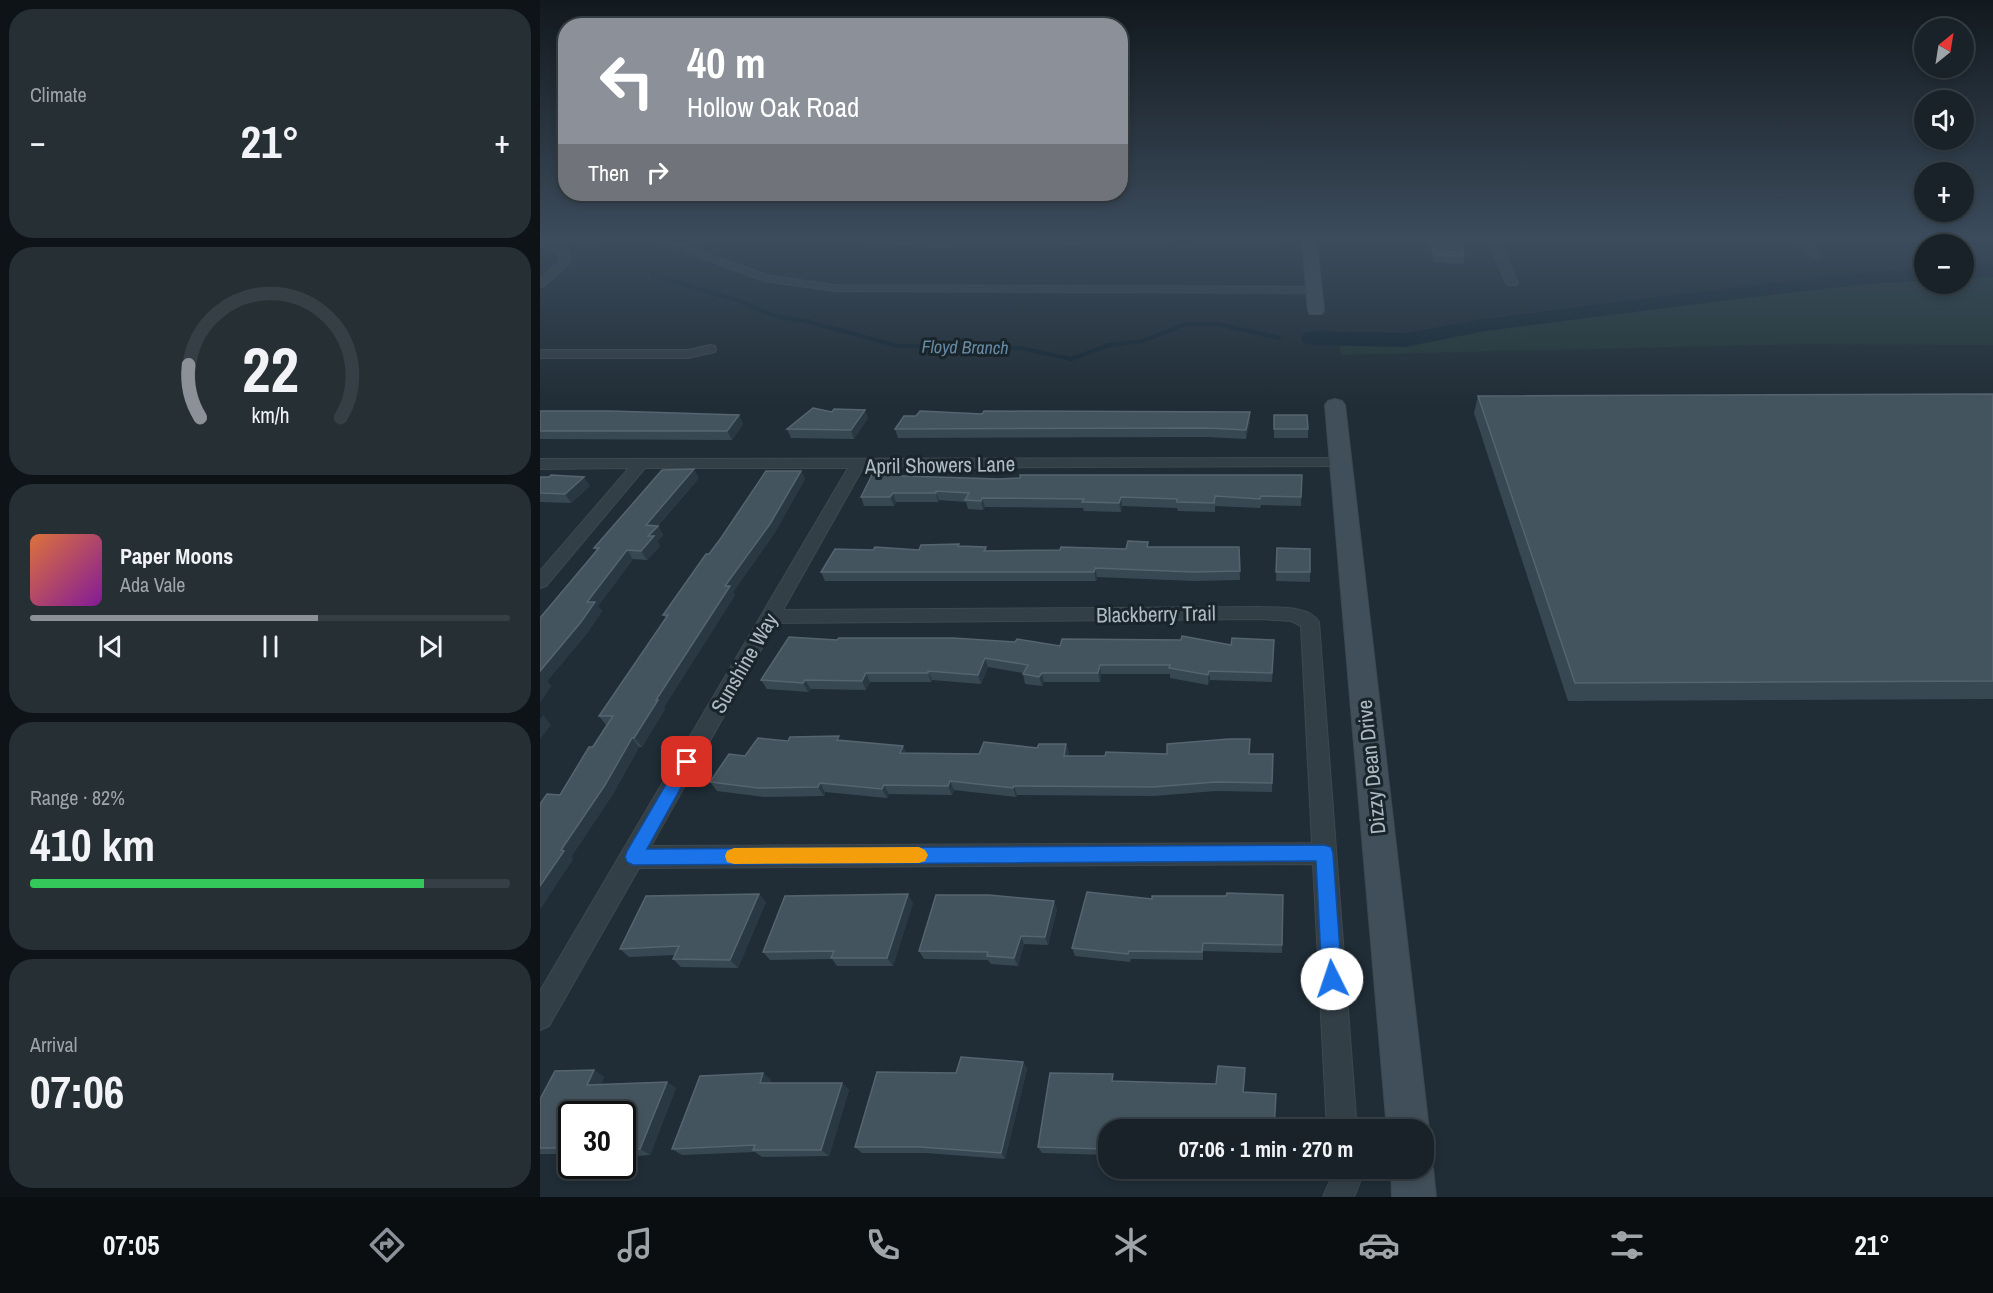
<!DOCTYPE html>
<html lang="en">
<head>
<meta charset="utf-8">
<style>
	:root { --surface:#182228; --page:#252f34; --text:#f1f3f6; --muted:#9fa4a8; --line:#363f45; --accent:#8c9099 }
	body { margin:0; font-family:"Archivo Narrow",sans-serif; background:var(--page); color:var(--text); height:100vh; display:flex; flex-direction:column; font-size:22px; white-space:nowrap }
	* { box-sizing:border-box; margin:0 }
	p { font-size:20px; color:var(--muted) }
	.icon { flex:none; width:33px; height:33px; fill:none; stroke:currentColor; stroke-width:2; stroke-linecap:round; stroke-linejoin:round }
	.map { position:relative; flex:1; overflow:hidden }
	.drawer { display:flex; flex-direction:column; gap:9px; padding:9px; background:#0d1316; width:540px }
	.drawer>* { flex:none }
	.banner { position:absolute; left:18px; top:18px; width:570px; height:183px; border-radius:24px; box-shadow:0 3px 9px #0003,0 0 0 2px var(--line); background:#8c9099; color:#fff; overflow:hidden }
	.needle { width:39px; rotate:30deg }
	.tools { position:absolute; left:1374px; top:18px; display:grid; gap:12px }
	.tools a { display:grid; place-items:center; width:60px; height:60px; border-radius:50%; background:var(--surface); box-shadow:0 3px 9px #0003,0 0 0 2px var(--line); font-size:30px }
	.speed { position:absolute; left:18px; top:1101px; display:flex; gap:12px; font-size:30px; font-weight:700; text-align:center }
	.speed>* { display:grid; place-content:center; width:78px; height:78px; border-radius:50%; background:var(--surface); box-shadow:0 3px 9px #0003,0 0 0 2px var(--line); line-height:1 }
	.speed .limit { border:3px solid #111; border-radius:9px; background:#fff; color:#111 }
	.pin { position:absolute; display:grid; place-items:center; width:51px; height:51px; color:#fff; margin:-26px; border-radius:12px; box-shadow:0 3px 9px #0006 }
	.me { position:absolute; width:66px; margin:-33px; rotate:356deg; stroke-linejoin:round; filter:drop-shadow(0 0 4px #0008) }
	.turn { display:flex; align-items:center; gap:21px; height:126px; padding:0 30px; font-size:27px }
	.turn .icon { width:78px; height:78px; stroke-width:2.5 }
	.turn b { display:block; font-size:42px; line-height:51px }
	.then { display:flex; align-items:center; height:57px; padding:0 30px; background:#0003; gap:12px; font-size:22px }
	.big { font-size:45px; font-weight:700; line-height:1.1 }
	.drawer .card { flex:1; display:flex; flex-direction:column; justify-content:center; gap:9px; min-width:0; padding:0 21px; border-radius:24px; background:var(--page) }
	.drawer .dial { align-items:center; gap:0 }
	.dial svg { height:156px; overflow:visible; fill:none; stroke:var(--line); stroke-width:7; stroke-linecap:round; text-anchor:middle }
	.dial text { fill:var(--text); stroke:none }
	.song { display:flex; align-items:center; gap:18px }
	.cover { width:72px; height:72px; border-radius:9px; background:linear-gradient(135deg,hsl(20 70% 55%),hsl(290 70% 35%)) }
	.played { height:6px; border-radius:3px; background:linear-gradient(90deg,var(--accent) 60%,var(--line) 60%) }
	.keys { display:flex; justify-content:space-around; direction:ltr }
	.heat { display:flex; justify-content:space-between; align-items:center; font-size:33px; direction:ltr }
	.charge { height:9px; border-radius:4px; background:linear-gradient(90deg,#34c759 82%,var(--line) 0) }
	.trip { position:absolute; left:558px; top:1119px; width:336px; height:60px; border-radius:24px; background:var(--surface); box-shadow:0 3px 9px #0003,0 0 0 2px var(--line); font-weight:700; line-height:60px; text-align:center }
	.dock { display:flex; height:96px; justify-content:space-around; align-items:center; background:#0a0e10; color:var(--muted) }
	.dock .icon { width:42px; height:42px }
	.dock .on { color:var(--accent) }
	.dock b { font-size:27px; color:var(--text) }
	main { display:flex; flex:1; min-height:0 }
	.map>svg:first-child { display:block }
</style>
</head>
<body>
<main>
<section class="drawer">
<div class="card"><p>Climate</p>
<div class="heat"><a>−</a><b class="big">21°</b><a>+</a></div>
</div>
<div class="card dial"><svg viewBox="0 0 100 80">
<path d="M14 69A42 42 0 1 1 86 69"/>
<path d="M14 69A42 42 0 0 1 8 42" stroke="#8c9099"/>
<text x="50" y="56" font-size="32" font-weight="700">22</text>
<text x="50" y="72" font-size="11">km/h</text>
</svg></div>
<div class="card">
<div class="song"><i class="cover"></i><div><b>Paper Moons</b><p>Ada Vale</p></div></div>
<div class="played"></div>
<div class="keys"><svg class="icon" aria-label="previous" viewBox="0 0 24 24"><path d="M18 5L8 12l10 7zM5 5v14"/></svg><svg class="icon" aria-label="pause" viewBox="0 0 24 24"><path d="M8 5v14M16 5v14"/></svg><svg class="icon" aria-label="next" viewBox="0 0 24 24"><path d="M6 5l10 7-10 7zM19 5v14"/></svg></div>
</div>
<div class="card"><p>Range · 82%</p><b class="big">410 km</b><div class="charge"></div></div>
<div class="card"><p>Arrival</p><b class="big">07:06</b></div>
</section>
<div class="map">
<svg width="1453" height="1197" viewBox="0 0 1453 1197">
	<rect width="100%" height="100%" fill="#202d36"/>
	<g fill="#223736">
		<polygon points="72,237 76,239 48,249 19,238"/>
		<polygon points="1453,270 1453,345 1264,344 801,355 799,337 874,335 951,322 1163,299 1328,277 1384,273 1384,284 1424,284 1424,271"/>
	</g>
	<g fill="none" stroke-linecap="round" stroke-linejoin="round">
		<polyline stroke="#142633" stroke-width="4" points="112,275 196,300 239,317 266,321 358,346 481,348 531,359 569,345 603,341 646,324 677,324 739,338"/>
		<g fill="#142633" fill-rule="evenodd">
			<polygon points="1453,265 1453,277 1424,279 1424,267"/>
			<polygon points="1384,269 1384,281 1327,284 1172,302 945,331 865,347 772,345 764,343 761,338 764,333 772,331 865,333 945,319 1172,290 1327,272"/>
		</g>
		<defs>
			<g id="street">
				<polygon points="105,237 120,237 140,244 160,237 175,237 150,248 230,276 295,285 774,287 780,290 774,293 295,291 224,281"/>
				<polygon points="947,237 957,237 978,283 976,285 968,285 966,283"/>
				<polygon points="1253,237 1264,237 1281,255 1280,257 1272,257"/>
				<path d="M0,240C13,243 30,245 30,262L4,286L0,287V278L20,261V256L14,250L0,246Z"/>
				<polygon points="170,345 175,346 176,349 175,352 148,358 0,358 0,350 148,350"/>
				<path d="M801,458L806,460L809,463L806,466L323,468L243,610L720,607C737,608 769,605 779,622L817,1130H787L773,864L99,868L9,1026L0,1030V991L308,468H105L6,586L0,588V571L89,468L0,469V459ZM720,619L751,621L761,626L772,843L111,846L236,623Z"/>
				<polygon points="789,1168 819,1168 820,1182 814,1197 783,1197 790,1181"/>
			</g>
			<g id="secondary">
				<polygon points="762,237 776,237 784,310 782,314 770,314 768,310"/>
				<polygon points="795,399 802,401 805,405 889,1130 884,1142 884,1130 847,1130 785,405 788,401"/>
				<polygon points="884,1152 887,1153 893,1168 896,1197 852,1197 851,1168 884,1168"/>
			</g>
		</defs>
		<use href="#street" stroke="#3d4850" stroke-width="2"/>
		<use href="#secondary" stroke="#3d4850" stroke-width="2"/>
		<use href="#street" fill="#333f47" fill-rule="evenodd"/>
		<use href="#secondary" fill="#414f5a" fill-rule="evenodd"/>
	</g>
	<g fill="#384853">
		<polygon points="317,237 633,237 626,247 597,244 596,247 520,246 520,243 418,245 416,248 329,245 328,242 319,241"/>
		<polygon points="653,237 740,237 739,244 653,244"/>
		<polygon points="891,237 921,237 924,256 923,264 893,262 890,241"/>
		<polygon points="1453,394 1453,699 1028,701 934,413 938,396"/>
		<polygon points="325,410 328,418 314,439 251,438 247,429"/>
		<polygon points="0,411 199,415 203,424 192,440 0,439"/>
		<polygon points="442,414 710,421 706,439 667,437 358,438 355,429 376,416"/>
		<polygon points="734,415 768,429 768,438 734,438"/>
		<polygon points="261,471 265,479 234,534 193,592 195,595 124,707 125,709 102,747 99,747 73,794 31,857 33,859 0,909 20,795 66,725 59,716 126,618 123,615 169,554"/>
		<polygon points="762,475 761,506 721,505 720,508 675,506 675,512 638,511 637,508 582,506 581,512 544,511 543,508 445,507 443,510 428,509 426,502 399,500 398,502 356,502 354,506 324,506 321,497 459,479"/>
		<polygon points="0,477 50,486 31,503 0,502"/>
		<polygon points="159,478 118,526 123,535 117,541 120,546 107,560 93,559 58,606 62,611 48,632 7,681 11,686 0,702 0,618 56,550 54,548"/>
		<polygon points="419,546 446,547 447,551 586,549 609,547 699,547 700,580 654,581 557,577 556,581 285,581 281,572 333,550 379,550"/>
		<polygon points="737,548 770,572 770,582 736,581"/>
		<polygon points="297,640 520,646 691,645 734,640 732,682 670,680 668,685 630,678 630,674 561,674 560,682 504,682 502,686 485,684 483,674 483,673 448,667 441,684 392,680 391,682 330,682 326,690 271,689 268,692 227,689 221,680"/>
		<polygon points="301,740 367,753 439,754 526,744 529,753 528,756 565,756 627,754 733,754 732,792 676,791 614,796 477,795 476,797 414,790 412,795 349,794 347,798 285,792 284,796 224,797 177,791 170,782 205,756 248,741"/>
		<polygon points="743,895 742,953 663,951 663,960 591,959 590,962 535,956 532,948 612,899"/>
		<polygon points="226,902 198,968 141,967 133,959 135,955 89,957 80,949"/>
		<polygon points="373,903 353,966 297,966 292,959 230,960 223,952"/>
		<polygon points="517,909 508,945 484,944 478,966 451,964 448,960 384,959 379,951"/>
		<polygon points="483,1062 487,1069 465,1159 386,1153 322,1153 315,1147 416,1073"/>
		<polygon points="54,1070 64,1077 61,1084 127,1082 136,1088 110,1155 82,1157 82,1114 32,1114 32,1154 0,1154 0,1099"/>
		<polygon points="223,1073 231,1080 230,1083 302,1083 309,1090 289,1156 222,1157 215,1152 142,1155 132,1149"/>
		<polygon points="705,1075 704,1092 568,1130 568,1155 502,1153 498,1147 575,1081 676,1084"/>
	</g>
	<g fill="#293842">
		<polygon points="417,237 418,245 416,248 415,240"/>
		<polygon points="627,237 633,237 626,247 625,239"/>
		<polygon points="325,410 328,418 314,439 311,430"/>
		<polygon points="710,412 710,421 706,439 706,430"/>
		<polygon points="199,415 203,424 192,440 187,431"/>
		<polygon points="154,469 159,478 118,526 123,535 117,541 120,546 107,560 101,551 108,536 106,525"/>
		<polygon points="261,471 265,479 234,534 193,592 195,595 124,707 125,709 102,747 94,738 116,700 185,586"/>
		<polygon points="44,477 50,486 31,503 25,494"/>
		<polygon points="396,491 399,500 398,502 396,493"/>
		<polygon points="353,493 356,502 354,506 350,497"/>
		<polygon points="581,497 582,506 581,512 579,503"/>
		<polygon points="442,498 445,507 443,510 441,501"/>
		<polygon points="87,550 93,559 58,606 62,611 48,632 7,681 11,686 0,702 0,671 47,602"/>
		<polygon points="555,568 557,577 556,581 554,572"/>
		<polygon points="445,658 448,667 441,684 438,675"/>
		<polygon points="560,665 561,674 560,682 558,673"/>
		<polygon points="388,671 392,680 391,682 388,673"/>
		<polygon points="669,671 670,680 668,685 668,675"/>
		<polygon points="326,673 330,682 326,690 322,681"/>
		<polygon points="502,673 504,682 502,686 499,677"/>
		<polygon points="265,680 271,689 268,692 263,683"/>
		<polygon points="3,715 11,725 0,739 0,719"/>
		<polygon points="92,738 99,747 73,794 31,857 33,859 0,909 0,886 21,850"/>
		<polygon points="526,744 529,753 526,765 524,756"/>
		<polygon points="363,746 368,755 360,753"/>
		<polygon points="410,781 414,790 412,795 408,786"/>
		<polygon points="280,783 285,792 284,796 278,787"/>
		<polygon points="344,785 349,794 347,798 342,789"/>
		<polygon points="474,786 477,795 476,797 473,788"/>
		<polygon points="219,894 226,902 198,968 190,960"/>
		<polygon points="368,894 373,903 353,966 347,958"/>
		<polygon points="514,901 517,909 508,945 505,937"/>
		<polygon points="481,936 484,944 478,966 474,958"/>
		<polygon points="483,1062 487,1069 465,1159 461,1153"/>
		<polygon points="54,1070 64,1077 57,1092 47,1085"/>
		<polygon points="223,1073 231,1080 228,1090 220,1083"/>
		<polygon points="127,1082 136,1088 110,1155 100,1149"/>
		<polygon points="302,1083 309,1090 289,1156 281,1150"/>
	</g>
	<g fill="#44545f" stroke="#55646f" stroke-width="1.5">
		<polygon points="327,237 432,237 417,237 415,240 326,238"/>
		<polygon points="520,237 596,237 595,239 519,239"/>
		<polygon points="597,237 627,237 625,239"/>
		<polygon points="892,237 921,237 924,256 894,255"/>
		<polygon points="1453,394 1453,681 1035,683 938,396"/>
		<polygon points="273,408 292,412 294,409 325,410 311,430 247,429"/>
		<polygon points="0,411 71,411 199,415 187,431 0,431"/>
		<polygon points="380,411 442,414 444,411 710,412 706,430 667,428 355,429 364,416 376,416"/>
		<polygon points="734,415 767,415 768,429 734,429"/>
		<polygon points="154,469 106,525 118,526 108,536 114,536 101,551 87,550 47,602 55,602 41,622 0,671 0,618 59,548 54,548 122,470"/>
		<polygon points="226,471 261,471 230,524 185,586 190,586 116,700 118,700 94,738 92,738 65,785 21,850 24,851 0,886 0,804 7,794 20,795 49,747 53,747 73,716 59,716 128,615 123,615 166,554 169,554 181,538"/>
		<polygon points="11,475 44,477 25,494 0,493 0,477 9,477"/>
		<polygon points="332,475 459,479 480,478 480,475 762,475 761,497 721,496 720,499 675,496 674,503 637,502 637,499 581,497 579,503 542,502 544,499 442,498 441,501 425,500 429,493 396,491 396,493 353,493 350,497 321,497"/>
		<polygon points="588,541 608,542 607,547 699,547 700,571 653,572 555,568 554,572 281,572 295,549 333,550 335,547 379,550 381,545 419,544 418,546 446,547 444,551 520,550 521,547 586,549"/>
		<polygon points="737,548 770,549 770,572 736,572"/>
		<polygon points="642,636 691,645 692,638 734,640 732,673 669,671 668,675 629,668 630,665 560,665 558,673 502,673 499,677 483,674 488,665 445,658 438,675 388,671 388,673 326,673 322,681 265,680 263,683 221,680 249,637 297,640 299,638 413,638 475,642 477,639 520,646 522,639 641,640"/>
		<polygon points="299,736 297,740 363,746 360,753 439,754 444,742 497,748 499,744 526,744 524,756 565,756 566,752 627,754 627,744 689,739 710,739 709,754 733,754 732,783 676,782 613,787 474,786 473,788 410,781 408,786 344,785 342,789 280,783 278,787 218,788 170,782 189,754 205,756 218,738 248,741 250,737"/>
		<polygon points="547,892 612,899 612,896 686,896 687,893 743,895 742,945 663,943 662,952 589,951 588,954 532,948"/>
		<polygon points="219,894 190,960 133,959 139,946 80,949 106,896"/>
		<polygon points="368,894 347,958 291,958 294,951 223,952 245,896"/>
		<polygon points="396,895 449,895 514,901 505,937 481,936 474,958 447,956 448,952 379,951"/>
		<polygon points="421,1057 483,1062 461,1153 380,1147 315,1147 337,1072 416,1073"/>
		<polygon points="678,1066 705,1068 703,1092 736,1094 734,1130 568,1130 568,1149 498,1147 510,1073 573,1074 572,1081 676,1084"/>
		<polygon points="54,1070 47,1085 127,1082 100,1149 82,1150 82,1114 32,1114 32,1148 0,1148 0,1099 15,1071"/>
		<polygon points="223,1073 220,1083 302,1083 281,1150 213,1150 215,1145 132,1149 160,1076"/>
	</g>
	<linearGradient id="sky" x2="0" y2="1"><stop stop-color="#12191e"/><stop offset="0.59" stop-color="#3c4c5d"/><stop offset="1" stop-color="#3c4c5d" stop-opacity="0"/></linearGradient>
	<rect width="1453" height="405" fill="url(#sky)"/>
	<polygon fill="#1a73e8" stroke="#114b97" stroke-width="1.5" points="147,755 153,757 155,762 107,849 784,845 791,847 793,853 802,979 799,986 792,989 785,986 782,979 776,861 93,865 87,862 85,857 87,851 142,757"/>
	<polygon fill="#f59e0b" points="379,847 385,850 388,855 385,861 379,863 194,864 187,862 185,856 187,851 194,848"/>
	<g text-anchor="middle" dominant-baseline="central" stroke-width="6" stroke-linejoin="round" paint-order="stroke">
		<g font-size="18" font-style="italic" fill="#668ba3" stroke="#19242b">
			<text transform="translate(425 347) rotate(1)">Floyd Branch</text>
		</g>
		<g font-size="21" fill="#adbac4" stroke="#19242b">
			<text transform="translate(400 465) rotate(-1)">April Showers Lane</text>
			<text transform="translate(616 614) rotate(-1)">Blackberry Trail</text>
			<text transform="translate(204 663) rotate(-60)">Sunshine Way</text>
			<text transform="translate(831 767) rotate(-96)">Dizzy Dean Drive</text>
		</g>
	</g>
</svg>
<div class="tools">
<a><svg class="needle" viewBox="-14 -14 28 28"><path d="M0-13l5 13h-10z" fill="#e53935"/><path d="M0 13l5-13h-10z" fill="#9fa4a8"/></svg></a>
<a><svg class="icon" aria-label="sound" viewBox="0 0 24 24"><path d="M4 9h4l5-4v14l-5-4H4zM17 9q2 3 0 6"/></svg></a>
<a>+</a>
<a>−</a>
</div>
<div class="speed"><div class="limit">30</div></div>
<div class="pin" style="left:147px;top:762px;background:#d93025"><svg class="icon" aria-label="arrive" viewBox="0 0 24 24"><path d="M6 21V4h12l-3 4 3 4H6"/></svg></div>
<svg class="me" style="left:792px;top:979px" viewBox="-20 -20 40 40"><circle r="19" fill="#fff"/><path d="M0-13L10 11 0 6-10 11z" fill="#1a73e8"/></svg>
<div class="trip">07:06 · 1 min · 270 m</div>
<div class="banner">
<div class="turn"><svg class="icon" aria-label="left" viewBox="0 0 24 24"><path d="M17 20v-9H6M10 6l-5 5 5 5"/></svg><div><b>40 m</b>Hollow Oak Road</div></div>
<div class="then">Then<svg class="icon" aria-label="right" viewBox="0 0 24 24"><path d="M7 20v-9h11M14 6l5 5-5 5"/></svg></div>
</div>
</div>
</main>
<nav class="dock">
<b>07:05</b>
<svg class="icon on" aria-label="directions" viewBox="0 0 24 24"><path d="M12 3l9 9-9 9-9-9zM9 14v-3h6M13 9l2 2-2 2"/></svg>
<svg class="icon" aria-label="music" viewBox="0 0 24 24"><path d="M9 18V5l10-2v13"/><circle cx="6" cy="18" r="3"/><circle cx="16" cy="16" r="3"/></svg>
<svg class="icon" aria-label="phone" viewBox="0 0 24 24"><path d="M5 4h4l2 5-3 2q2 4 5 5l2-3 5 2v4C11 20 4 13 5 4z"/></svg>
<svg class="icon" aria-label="climate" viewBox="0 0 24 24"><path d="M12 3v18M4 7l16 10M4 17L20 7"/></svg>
<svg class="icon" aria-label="car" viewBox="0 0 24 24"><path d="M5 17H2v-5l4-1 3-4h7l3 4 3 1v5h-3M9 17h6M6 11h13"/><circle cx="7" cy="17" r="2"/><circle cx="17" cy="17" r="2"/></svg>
<svg class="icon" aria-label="filters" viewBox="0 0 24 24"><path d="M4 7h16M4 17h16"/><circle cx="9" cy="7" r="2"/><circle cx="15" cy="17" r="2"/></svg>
<b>21°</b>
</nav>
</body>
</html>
